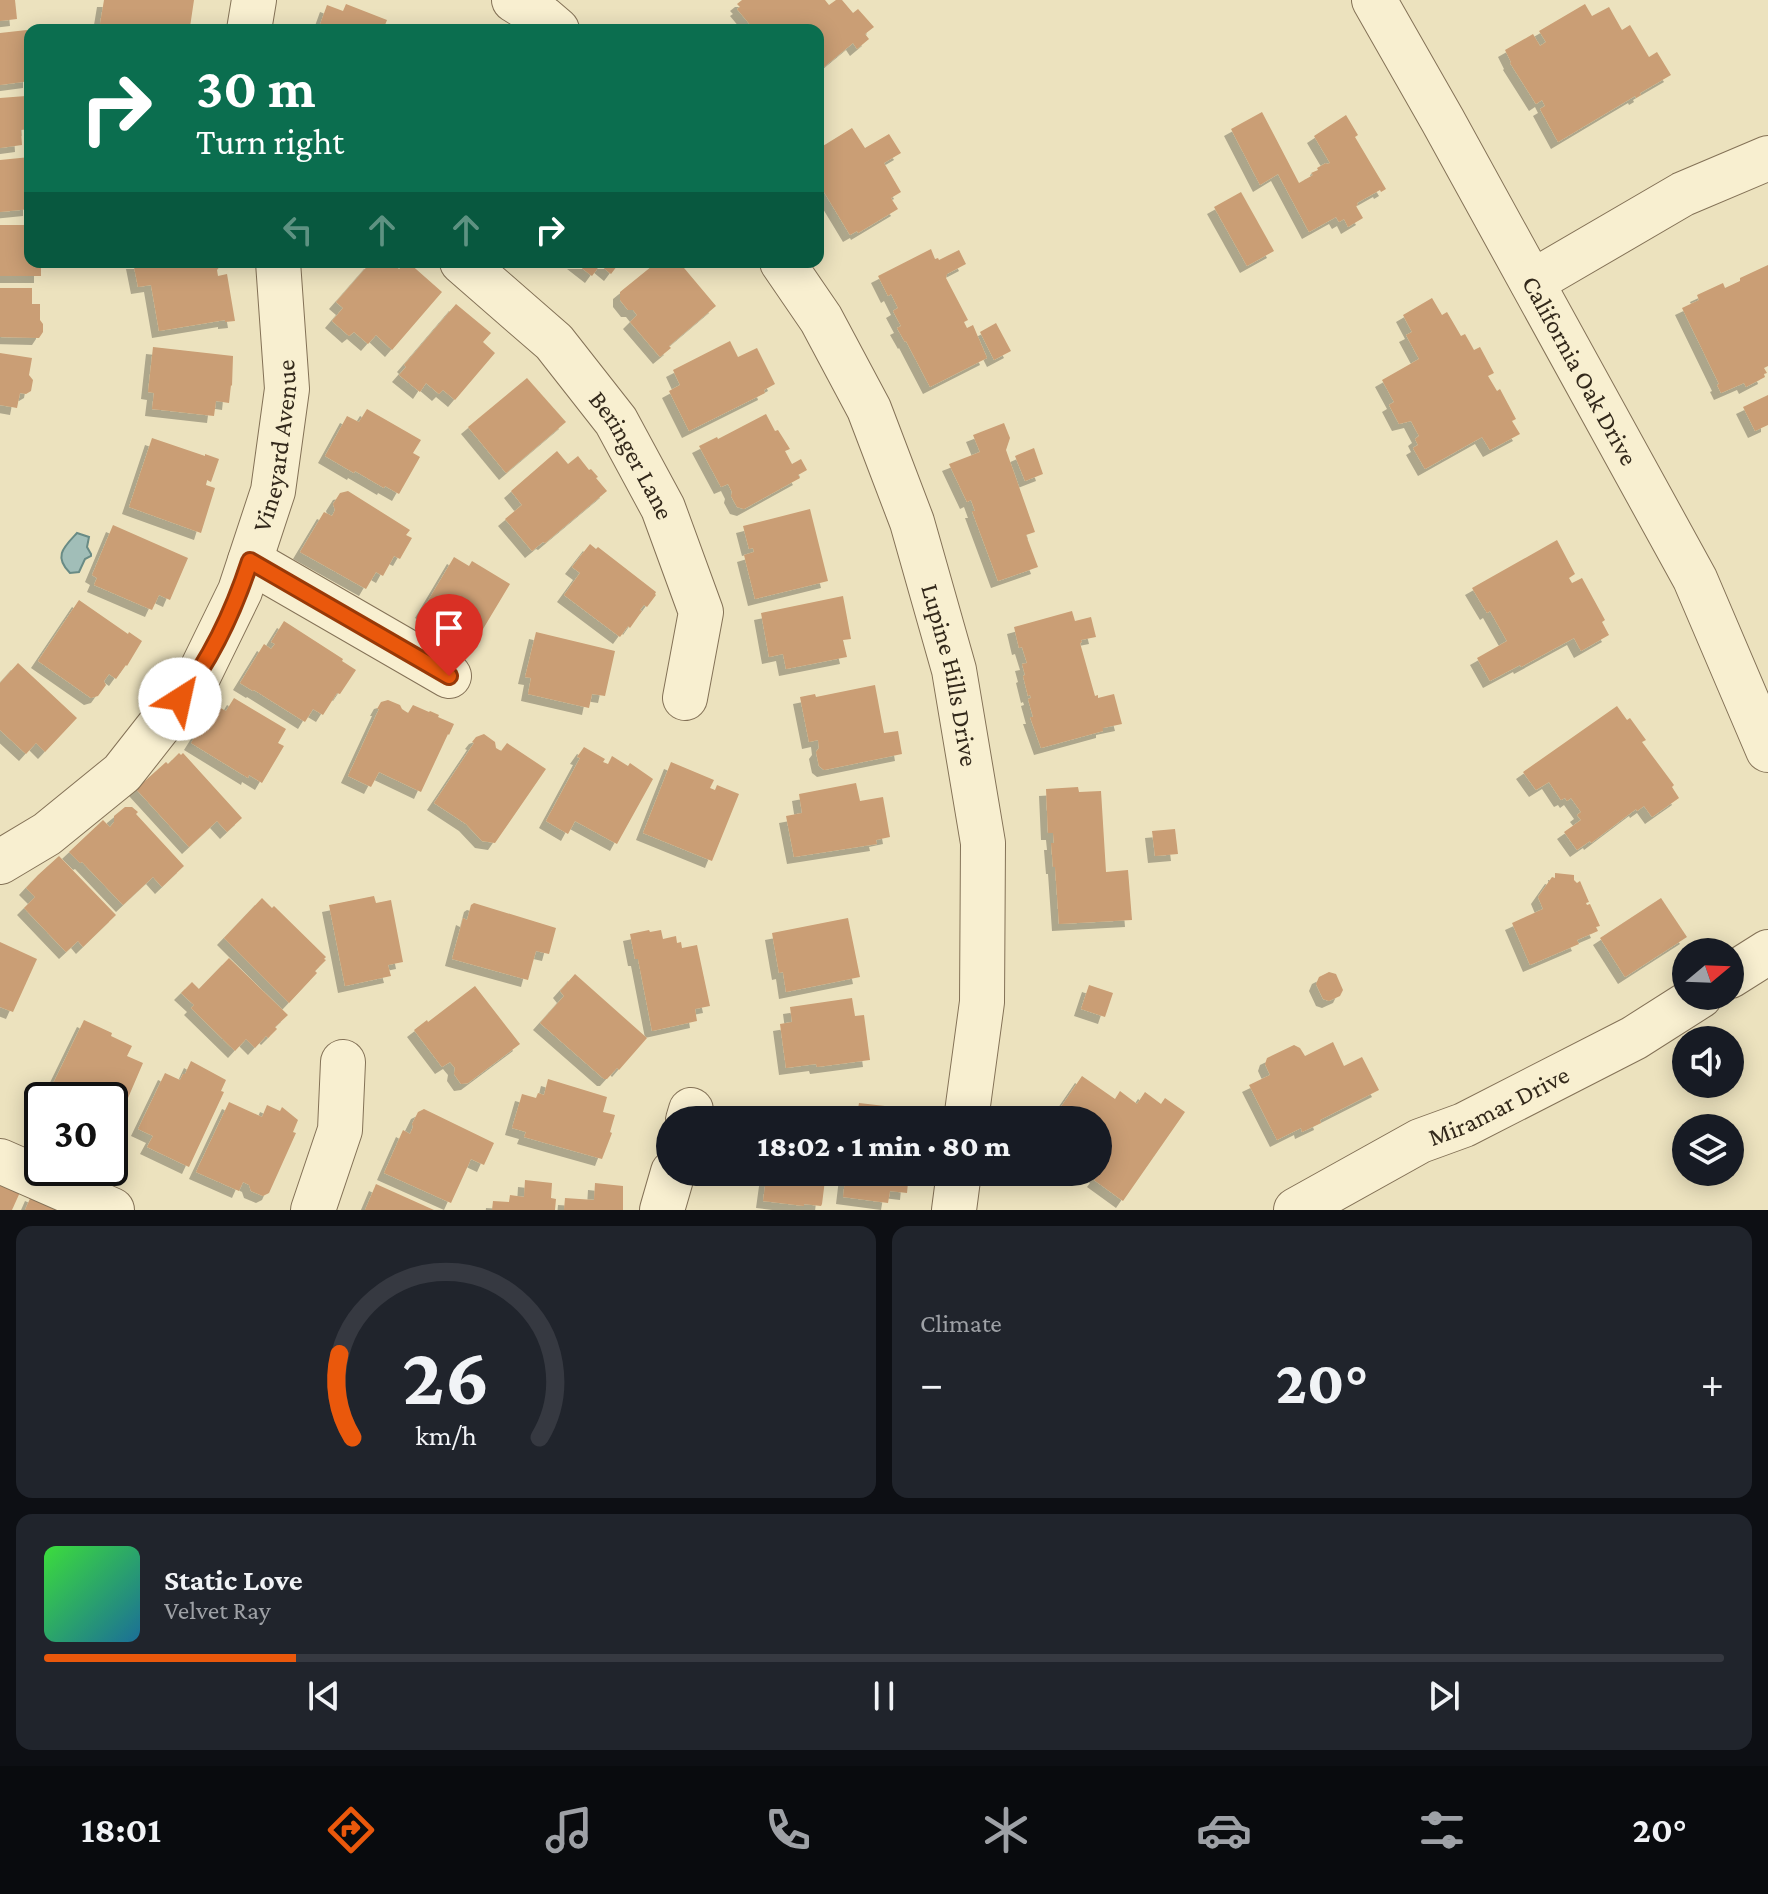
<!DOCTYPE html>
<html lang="en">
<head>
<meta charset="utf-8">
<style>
	:root { --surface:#171b24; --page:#20242c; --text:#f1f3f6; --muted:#9ea1a6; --line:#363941; --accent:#ea580c }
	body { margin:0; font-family:"Crimson Pro",serif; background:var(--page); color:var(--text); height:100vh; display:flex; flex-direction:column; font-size:30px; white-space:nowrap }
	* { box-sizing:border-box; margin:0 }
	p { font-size:26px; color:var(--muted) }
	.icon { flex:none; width:44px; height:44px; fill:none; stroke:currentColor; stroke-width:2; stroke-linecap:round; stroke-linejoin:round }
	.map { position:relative; height:1210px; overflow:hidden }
	.details { display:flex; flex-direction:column; gap:16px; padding:16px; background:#0d0f14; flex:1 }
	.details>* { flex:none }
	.guide { position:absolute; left:24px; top:24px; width:800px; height:244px; border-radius:16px; box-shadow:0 4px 20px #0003; background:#0b6e4f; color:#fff; overflow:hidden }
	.needle { width:52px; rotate:71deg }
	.controls { position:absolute; left:1672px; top:938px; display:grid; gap:16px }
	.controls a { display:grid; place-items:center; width:72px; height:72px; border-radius:50%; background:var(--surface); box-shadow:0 4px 20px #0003; font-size:40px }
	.speed { position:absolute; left:24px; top:1082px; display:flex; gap:16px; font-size:40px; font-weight:700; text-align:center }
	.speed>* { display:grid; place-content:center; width:104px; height:104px; border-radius:50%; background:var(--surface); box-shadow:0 4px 20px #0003; line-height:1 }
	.speed .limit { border:4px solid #111; border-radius:12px; background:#fff; color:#111 }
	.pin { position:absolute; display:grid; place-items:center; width:68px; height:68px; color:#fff; margin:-82px -34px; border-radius:50% 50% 50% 0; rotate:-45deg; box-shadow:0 0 8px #0007 }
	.pin .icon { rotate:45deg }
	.me { position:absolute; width:88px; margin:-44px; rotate:35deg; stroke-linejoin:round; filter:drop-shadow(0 0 6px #0008) }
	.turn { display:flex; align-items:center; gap:28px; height:168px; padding:0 40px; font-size:36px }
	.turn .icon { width:104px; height:104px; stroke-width:2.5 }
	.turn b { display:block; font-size:56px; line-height:68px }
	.lanes { display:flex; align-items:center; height:76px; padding:0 40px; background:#0003; justify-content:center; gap:40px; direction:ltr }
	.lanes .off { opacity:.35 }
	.big { font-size:60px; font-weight:800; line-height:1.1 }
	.details .tile { flex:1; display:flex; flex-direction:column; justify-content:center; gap:12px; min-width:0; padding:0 28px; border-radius:16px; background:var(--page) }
	.details .dial { align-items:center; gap:0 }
	.dial svg { height:208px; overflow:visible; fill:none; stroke:var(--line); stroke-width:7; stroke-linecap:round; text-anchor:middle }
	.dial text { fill:var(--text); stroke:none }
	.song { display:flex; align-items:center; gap:24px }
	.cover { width:96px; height:96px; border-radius:12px; background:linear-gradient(135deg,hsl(120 70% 55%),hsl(200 70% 35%)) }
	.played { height:8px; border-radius:4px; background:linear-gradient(90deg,var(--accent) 15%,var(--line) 15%) }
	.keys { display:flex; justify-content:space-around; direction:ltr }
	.heat { display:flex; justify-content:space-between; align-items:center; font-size:44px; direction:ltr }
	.details .tiles { flex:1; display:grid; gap:16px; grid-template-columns:1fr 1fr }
	.tile:last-child { grid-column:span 2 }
	.trip { position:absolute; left:656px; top:1106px; width:456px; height:80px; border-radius:40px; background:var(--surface); box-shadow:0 4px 20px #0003; font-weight:800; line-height:80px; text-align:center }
	.dock { display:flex; height:128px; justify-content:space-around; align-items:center; background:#090b0e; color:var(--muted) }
	.dock .icon { width:56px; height:56px }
	.dock .active { color:var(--accent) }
	.dock b { font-size:36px; color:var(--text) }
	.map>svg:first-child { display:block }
</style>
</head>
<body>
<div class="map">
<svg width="1768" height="1210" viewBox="0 0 1768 1210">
	<defs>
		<filter id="shadow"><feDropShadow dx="-7" dy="7" stdDeviation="0" flood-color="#0004"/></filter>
	</defs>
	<rect width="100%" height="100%" fill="#ece2be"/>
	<path fill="#a1beb8" stroke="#698b85" stroke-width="2" d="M77,533L89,537L87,547L91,554V556L85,559L79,572L70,573C53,556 64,547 77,533Z"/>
	<g fill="#ca9e74" filter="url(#shadow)">
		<polygon points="0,0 15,0 17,19 0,21"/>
		<polygon points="104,0 194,0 190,27 181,26 180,30 99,30"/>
		<polygon points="742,0 825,0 829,5 836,0 842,0 853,13 858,9 874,27 865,34 869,39 857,49 853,43 818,72 818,30 760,30 755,25 752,27 737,9 740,7 737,4"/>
		<polygon points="346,4 387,20 383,30 318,30 327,5 343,11"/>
		<polygon points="1585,4 1592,16 1609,7 1622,30 1630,25 1649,57 1657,52 1671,75 1640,93 1641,95 1636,98 1635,96 1558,142 1540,109 1545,106 1542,100 1536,104 1510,63 1511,62 1505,50 1533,34 1540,46 1546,42 1539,31"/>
		<polygon points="27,30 30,47 30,81 0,85 0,33"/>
		<polygon points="26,96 29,101 30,110 28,113 29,129 21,130 22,145 0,148 0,98"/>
		<polygon points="1262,112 1299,183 1313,175 1311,173 1318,170 1317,168 1326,163 1327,164 1330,163 1314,136 1346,115 1358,135 1355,137 1386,189 1381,192 1380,190 1357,203 1358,205 1356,206 1363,218 1348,227 1344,219 1339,222 1336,217 1309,232 1278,174 1260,185 1231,129"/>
		<polygon points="852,128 865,148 889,134 901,153 884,163 901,192 891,198 898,209 858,233 857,231 850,235 824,192 821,193 818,187 818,149"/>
		<polygon points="30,157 30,209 0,212 0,160"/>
		<polygon points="1241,192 1274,251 1247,266 1214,207"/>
		<polygon points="0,225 30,225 30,262 41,262 41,276 0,276"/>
		<polygon points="931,249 935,259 938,258 939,260 959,250 966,264 947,274 946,278 968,320 964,322 967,328 973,325 987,358 930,387 906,341 905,342 897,328 901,326 893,311 898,308 891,294 888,296 878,276"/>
		<polygon points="133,262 220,262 221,265 217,270 218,276 227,274 235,321 225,322 225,320 159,331 151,285 138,287"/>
		<polygon points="371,262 399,262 396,266 399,269 406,262 408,262 442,292 392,350 376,335 368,344 354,332 349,336 332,321 343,308 336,302"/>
		<polygon points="574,262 620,262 611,274 600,265 592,276"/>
		<polygon points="657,262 679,262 716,306 669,346 671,348 660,357 630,322 637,315 633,310 628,310 620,300 620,292"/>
		<polygon points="1768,265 1768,366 1764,368 1767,373 1764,374 1765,377 1746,387 1744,383 1721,393 1717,385 1719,384 1682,308 1699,300 1697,295 1723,283 1725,288 1740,281 1740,278"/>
		<polygon points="0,288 32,288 32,304 40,304 40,320 43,324 43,332 39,338 0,337"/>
		<polygon points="1432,298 1442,315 1447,312 1461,336 1465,334 1474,350 1480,347 1494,373 1488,376 1497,391 1500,389 1516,419 1512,421 1520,434 1490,450 1482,437 1425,469 1413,448 1418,445 1415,439 1419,436 1411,421 1399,424 1389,405 1394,402 1382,380 1419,359 1406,335 1412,332 1403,315"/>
		<polygon points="456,304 491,333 483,342 495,353 455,400 443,390 439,394 426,383 420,392 399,375 406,367 404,365"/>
		<polygon points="996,323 1011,351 994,360 980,332"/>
		<polygon points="730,341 738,357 757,348 775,384 764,390 765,393 689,431 669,391 680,385 673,370"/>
		<polygon points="153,347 233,356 232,386 231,385 229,403 216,401 214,416 152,409 154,393 148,392"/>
		<polygon points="0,353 32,358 29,375 33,380 31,391 26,394 20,393 17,408 0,405"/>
		<polygon points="527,378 566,422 506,473 468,427"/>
		<polygon points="1768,395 1768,425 1755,431 1743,407"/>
		<polygon points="367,409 421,440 413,453 420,457 399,494 385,486 384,488 355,471 354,473 325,456 347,416 359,422"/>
		<polygon points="766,414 775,431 778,430 790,449 785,451 792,464 801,459 807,470 798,475 800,478 744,509 737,507 731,496 732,492 728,484 721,487 699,446 717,437 718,439"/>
		<polygon points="1004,423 1010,438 1006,450 1035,532 1026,535 1038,567 998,581 972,511 975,511 971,500 967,502 949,464 980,452 973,435"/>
		<polygon points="152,438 205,456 205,454 219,459 211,482 207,480 206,485 215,488 201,533 129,507"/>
		<polygon points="1034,448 1043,474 1025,481 1015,456"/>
		<polygon points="557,451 568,464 578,456 589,470 591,469 598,477 596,478 607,491 545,543 543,542 532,551 505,519 522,505 511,491"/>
		<polygon points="348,491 410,530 406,535 412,538 400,559 394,556 383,576 376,572 366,589 300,552 324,512 332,516 335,510 333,504 340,493"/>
		<polygon points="810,509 828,581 755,599 744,555 754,552 753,548 749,549 743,526"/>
		<polygon points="113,525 188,558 170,600 159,595 152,610 94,585 97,578 92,575"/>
		<polygon points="1557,540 1575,574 1569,578 1572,583 1582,578 1605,620 1602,622 1609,635 1581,651 1574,638 1521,667 1520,665 1490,681 1477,658 1507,641 1490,611 1487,613 1472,588"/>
		<polygon points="590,544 596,549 598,547 656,592 655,594 656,595 647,607 644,605 640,610 642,611 630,628 628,626 620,637 564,595 580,573 572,567"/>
		<polygon points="454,557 469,566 472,561 510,584 468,654 443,641 443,639 428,630 435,619 422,611"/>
		<polygon points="843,596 851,639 843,640 847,657 786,669 783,654 769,657 761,613"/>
		<polygon points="79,600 128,634 129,632 142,641 127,666 126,665 116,679 109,674 104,681 106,685 98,696 91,698 38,661"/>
		<polygon points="1072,611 1075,621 1091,617 1096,637 1081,640 1082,642 1080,643 1095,696 1098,695 1098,698 1114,694 1122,724 1103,728 1103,731 1041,748 1030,717 1033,717 1028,699 1031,698 1030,695 1028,696 1023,676 1025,675 1022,664 1027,663 1022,647 1019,648 1014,627"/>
		<polygon points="284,621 343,659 342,661 356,670 340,694 337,693 323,715 313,709 305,722 254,690 253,691 240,683 264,644 271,649 275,644 271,642"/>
		<polygon points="536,632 615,651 605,696 592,694 589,708 528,694 531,678 525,677"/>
		<polygon points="18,663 77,718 45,752 36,743 26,754 0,730 0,683"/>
		<polygon points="875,685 884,733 898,731 902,754 824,770 819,766 816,752 819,748 818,740 809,742 800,697 815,694 816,697"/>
		<polygon points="234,698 286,729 278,743 284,746 262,783 249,775 248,778 191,743 215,705 226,711"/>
		<polygon points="388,700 400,705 402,709 408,713 413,705 429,712 430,711 439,715 438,717 454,724 449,735 448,734 421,792 379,772 371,787 348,776 379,709 377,709 381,702"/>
		<polygon points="1617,706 1627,720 1630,718 1646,740 1642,742 1674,785 1672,787 1679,798 1652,817 1644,806 1637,811 1636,809 1591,843 1590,841 1577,850 1564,832 1581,820 1577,815 1581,812 1571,798 1567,801 1565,798 1561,800 1549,782 1536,790 1523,772"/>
		<polygon points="484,734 495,742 496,748 501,751 507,743 546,769 495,843 482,841 466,824 434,803 474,743 472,742 476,737"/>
		<polygon points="584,747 605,759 603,762 608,764 612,756 628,766 630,763 653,779 617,844 575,821 568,834 546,821 580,758 577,757"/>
		<polygon points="179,753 181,755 183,753 242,818 227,832 217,821 189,847 136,789 166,762 168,764"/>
		<polygon points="671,762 714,780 710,788 715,790 717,785 739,794 712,861 643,833"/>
		<polygon points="856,783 860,801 883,797 890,837 876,840 877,844 794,857 786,816 802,813 799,794"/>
		<polygon points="1078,787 1079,792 1101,791 1106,872 1128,870 1132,920 1059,924 1055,867 1053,867 1051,843 1054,843 1053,833 1048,833 1046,789"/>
		<polygon points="125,807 132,807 138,812 136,814 184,866 162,887 153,877 123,905 82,862 80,863 69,852 103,820 110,827 114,822 114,816"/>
		<polygon points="1175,829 1178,854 1155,856 1152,831"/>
		<polygon points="59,856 116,915 83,947 78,941 66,952 24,908 35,897 26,888 38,875"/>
		<polygon points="1555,873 1574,875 1574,880 1577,883 1580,881 1589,902 1586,903 1587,905 1590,904 1600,926 1596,927 1598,931 1577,940 1579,944 1530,965 1512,923 1543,909 1538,897 1552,877 1555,878"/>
		<polygon points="374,896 376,903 391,900 403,962 388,965 391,976 345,986 329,905"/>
		<polygon points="262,898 272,908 274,906 326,957 324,959 326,960 315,971 317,973 289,1003 224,938"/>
		<polygon points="1661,898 1687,937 1625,977 1600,938"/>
		<polygon points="474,903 556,928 549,954 536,951 528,980 452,959 463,918 467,920 471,905"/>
		<polygon points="848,918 860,977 786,992 783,972 779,973 772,933"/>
		<polygon points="649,930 650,932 661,930 663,939 676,936 677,943 681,942 682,948 697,945 710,1006 695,1009 697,1021 652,1031 638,959 635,959 630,934"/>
		<polygon points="0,942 37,959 13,1012 0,1007"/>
		<polygon points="229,958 288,1015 275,1027 277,1029 268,1038 266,1036 255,1048 246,1039 235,1051 191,1008 194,1005 181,993 192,982 199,989"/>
		<polygon points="1329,972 1336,974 1343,990 1340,996 1329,1001 1323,999 1316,984 1319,977"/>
		<polygon points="575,974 647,1038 619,1070 617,1068 607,1079 604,1079 540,1023 564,996 560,991"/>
		<polygon points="1089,985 1113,993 1105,1017 1081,1009"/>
		<polygon points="475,986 520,1044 468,1083 461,1084 454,1074 455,1068 450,1062 442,1067 414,1030 427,1020 428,1022"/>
		<polygon points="852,998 855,1016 864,1015 870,1060 817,1067 816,1064 786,1068 780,1024 792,1022 790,1007"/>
		<polygon points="84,1020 112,1033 111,1036 132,1046 127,1056 143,1063 113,1133 110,1132 110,1100 57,1100 51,1097 49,1092"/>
		<polygon points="1333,1042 1344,1066 1362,1057 1379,1090 1320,1120 1321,1123 1302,1132 1301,1128 1277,1140 1249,1085 1270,1075 1265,1064 1267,1058 1294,1045 1300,1048 1305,1056"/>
		<polygon points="191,1061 226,1080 221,1091 224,1092 189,1167 147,1147 153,1136 138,1129 165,1073 180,1080 183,1074 185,1074"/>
		<polygon points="1082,1076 1115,1099 1120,1091 1137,1104 1145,1092 1161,1104 1165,1098 1185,1112 1123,1201 1094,1180 1097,1176 1090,1172 1098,1172 1098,1120 1052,1120"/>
		<polygon points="548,1079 607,1097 603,1112 615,1115 610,1132 612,1133 602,1159 524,1137 526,1132 512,1128 522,1094 536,1098 538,1093 544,1095"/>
		<polygon points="229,1102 262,1117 267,1105 280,1111 282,1107 298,1120 293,1132 296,1133 269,1193 263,1196 251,1191 249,1185 243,1182 239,1191 196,1172"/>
		<polygon points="859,1103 885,1106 882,1120 856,1120"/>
		<polygon points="424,1109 494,1143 484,1165 471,1159 451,1203 384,1173 403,1130 410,1134 413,1127 412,1124 418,1112"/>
		<polygon points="804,1110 832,1114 831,1120 802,1120"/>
		<polygon points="767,1172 826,1172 822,1204 821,1206 804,1204 804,1206 763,1201"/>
		<polygon points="846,1172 909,1172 907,1193 890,1191 888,1203 843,1197"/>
		<polygon points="525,1180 552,1183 551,1198 556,1199 555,1210 492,1210 493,1201 509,1202 510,1195 524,1197"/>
		<polygon points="0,1181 21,1190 12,1210 0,1210"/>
		<polygon points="595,1183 623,1186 623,1210 564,1210 565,1198 594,1200"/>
		<polygon points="376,1184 434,1210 365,1210"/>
		<polygon points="32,1194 66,1210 25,1210"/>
	</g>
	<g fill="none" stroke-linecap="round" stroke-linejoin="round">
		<defs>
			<g id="minor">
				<polyline points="514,0 543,18 557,30"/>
				<path id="s1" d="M1374,0L1443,121L1695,579L1768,750"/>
				<polyline points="249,30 254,0"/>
				<path id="s2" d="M462,262L554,342L616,421L663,508L701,612L685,698"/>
				<path id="s3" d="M782,262L821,319L869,409L912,522L954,670L983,843L982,1002L966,1120"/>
				<polyline points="1532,282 1683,194 1768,158"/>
				<polyline points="250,561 449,676"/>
				<path id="s4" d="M0,862L47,834L122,773L199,675L240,591L273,491L287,389L278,262"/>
				<polyline points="1730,976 1768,952"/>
				<polyline points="688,1120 691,1110"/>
				<polyline points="0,1161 112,1210"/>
				<polyline points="313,1210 340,1130 343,1062"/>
				<polyline points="662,1210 673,1172"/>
				<polyline points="954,1210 959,1172"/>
				<path id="s5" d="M1296,1210L1420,1141L1464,1125L1634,1038L1700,996"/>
			</g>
		</defs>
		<use href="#minor" stroke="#847257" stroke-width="46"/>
		<use href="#minor" stroke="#f8efd0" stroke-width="44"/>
	</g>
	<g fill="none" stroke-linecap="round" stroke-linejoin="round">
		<defs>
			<path id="route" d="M180,699C211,659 234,610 250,561L449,676"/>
		</defs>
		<use href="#route" stroke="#983908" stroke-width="20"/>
		<use href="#route" stroke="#ea580c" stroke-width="14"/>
	</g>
	<g text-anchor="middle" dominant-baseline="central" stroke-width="8" stroke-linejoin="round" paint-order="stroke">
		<g font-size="26" fill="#33291b" stroke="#f4eccd">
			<text stroke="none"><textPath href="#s1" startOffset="424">California Oak Drive</textPath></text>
			<text stroke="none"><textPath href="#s4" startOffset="520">Vineyard Avenue</textPath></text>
			<text stroke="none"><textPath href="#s2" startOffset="260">Beringer Lane</textPath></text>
			<text stroke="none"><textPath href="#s3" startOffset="450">Lupine Hills Drive</textPath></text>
			<text stroke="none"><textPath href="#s5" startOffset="228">Miramar Drive</textPath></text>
		</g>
	</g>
</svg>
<div class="controls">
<a><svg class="needle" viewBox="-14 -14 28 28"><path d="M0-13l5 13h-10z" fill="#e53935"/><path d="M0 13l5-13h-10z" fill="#9ea1a6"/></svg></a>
<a><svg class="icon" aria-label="sound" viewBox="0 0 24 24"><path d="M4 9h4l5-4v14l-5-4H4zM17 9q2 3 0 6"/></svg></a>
<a><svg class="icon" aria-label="layers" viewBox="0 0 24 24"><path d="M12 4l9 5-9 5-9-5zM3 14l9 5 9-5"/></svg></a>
</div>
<div class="speed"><div class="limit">30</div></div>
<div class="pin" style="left:449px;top:676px;background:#d93025"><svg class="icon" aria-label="arrive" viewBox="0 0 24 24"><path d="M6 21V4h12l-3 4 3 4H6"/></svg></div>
<svg class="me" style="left:180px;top:699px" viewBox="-20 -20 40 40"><circle r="19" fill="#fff"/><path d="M0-13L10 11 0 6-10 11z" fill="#ea580c"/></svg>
<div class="trip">18:02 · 1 min · 80 m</div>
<div class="guide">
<div class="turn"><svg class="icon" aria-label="right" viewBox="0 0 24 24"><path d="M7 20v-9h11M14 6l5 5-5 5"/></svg><div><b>30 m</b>Turn right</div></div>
<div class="lanes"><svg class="icon off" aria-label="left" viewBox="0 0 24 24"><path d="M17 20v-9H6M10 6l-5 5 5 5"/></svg><svg class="icon off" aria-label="ahead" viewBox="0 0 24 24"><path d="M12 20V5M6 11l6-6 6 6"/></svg><svg class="icon off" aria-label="ahead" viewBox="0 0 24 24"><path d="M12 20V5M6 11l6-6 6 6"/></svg><svg class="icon" aria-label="right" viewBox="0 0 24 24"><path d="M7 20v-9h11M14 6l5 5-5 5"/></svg></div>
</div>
</div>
<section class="details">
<div class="tiles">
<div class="tile dial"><svg viewBox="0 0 100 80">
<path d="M14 69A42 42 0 1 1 86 69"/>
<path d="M14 69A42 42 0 0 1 9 37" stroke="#ea580c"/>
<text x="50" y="56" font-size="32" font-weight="700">26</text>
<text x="50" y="72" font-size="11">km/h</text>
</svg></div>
<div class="tile"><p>Climate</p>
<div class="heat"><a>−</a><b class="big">20°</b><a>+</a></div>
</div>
<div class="tile">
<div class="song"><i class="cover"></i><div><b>Static Love</b><p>Velvet Ray</p></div></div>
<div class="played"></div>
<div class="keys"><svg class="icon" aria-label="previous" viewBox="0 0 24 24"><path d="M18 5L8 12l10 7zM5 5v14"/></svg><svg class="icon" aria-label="pause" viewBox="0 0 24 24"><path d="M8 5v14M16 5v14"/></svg><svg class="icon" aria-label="next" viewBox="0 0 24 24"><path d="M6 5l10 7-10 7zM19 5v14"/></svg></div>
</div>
</div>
</section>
<nav class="dock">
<b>18:01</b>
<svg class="icon active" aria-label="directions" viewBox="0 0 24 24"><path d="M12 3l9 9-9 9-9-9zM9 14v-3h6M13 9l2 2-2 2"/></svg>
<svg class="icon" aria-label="music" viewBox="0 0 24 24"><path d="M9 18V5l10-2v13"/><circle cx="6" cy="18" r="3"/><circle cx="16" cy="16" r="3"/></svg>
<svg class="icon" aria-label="phone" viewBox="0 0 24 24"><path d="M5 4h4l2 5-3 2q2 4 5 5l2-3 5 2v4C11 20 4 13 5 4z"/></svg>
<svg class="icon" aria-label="climate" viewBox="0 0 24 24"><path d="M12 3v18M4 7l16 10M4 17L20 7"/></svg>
<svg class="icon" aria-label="car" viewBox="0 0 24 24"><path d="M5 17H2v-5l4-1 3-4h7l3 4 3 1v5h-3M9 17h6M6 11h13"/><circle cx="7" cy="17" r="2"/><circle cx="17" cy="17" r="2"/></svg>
<svg class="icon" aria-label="filters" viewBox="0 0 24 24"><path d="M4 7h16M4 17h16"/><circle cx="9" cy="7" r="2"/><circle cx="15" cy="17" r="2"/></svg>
<b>20°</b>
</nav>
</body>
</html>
